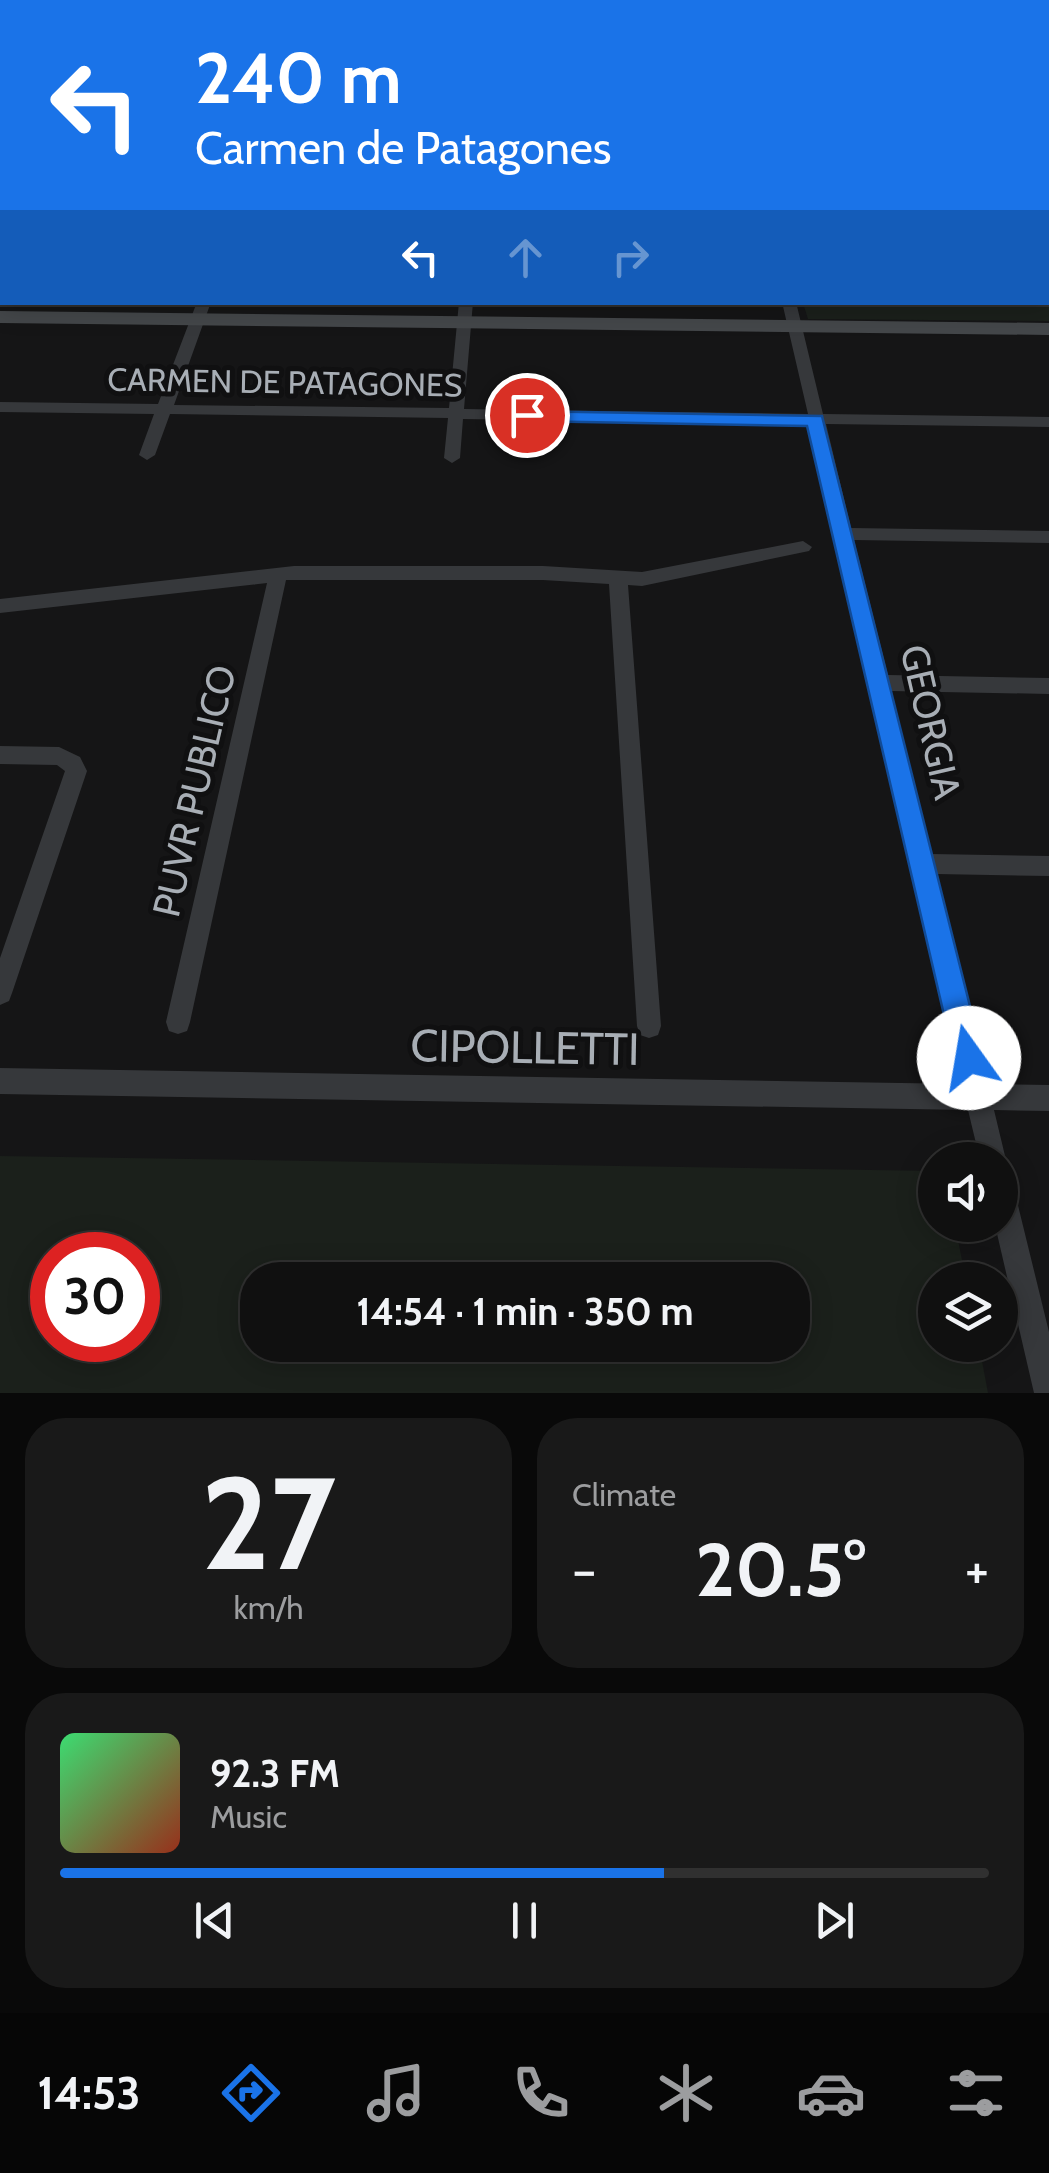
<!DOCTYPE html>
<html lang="en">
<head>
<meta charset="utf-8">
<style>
	:root { --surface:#101010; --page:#191919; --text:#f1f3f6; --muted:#9c9d9f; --line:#303030; --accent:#1a73e8 }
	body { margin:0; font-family:Cabin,sans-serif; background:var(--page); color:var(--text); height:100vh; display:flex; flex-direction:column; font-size:38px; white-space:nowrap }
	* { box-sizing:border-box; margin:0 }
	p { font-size:32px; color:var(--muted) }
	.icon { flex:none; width:55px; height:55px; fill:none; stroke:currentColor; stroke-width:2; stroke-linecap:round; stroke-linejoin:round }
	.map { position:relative; height:1393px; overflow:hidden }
	.drawer { display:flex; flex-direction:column; gap:25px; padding:25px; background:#090909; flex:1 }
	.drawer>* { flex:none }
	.banner { position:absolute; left:0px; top:0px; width:1050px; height:305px; box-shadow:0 5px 25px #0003,0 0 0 2px var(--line); background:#1a73e8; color:#fff; overflow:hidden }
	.controls { position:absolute; left:918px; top:1142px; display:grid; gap:20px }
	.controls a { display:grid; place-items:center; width:100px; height:100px; border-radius:50%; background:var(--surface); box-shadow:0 5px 25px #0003,0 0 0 2px var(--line); font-size:50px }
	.speed { position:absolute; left:30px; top:1232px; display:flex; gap:20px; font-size:50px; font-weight:700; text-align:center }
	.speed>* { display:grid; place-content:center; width:130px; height:130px; border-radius:50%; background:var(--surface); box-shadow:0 5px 25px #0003,0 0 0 2px var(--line); line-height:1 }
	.speed .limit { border:15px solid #d22; background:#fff; color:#111 }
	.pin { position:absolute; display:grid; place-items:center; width:85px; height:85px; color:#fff; margin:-42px; border:5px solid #fff; border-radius:50%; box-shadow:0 2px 10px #0007 }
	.me { position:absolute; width:110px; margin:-55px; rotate:347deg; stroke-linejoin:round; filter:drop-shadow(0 0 8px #0008) }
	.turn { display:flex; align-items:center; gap:35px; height:210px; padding:0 30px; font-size:45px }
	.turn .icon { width:130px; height:130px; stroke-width:2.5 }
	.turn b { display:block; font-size:70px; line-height:85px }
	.lanes { display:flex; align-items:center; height:95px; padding:0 30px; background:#0003; justify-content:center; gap:50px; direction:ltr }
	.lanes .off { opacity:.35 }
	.big { font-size:75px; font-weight:800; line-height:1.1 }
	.drawer .widget { flex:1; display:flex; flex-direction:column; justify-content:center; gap:15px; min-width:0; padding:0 35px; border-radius:40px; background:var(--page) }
	.drawer .dial { align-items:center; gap:0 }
	.dial b { font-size:130px; line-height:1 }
	.song { display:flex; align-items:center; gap:30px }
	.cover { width:120px; height:120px; border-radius:15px; background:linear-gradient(135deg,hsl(140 70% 55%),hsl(10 70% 35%)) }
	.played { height:10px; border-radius:5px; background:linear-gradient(90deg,var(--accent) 65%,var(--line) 65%) }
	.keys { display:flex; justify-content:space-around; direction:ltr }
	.heat { display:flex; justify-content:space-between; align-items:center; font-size:55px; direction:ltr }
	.drawer .tiles { flex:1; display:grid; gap:25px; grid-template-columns:1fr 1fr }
	.widget:last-child { grid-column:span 2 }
	.trip { position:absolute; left:240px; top:1262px; width:570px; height:100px; border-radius:40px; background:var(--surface); box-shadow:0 5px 25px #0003,0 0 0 2px var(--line); font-weight:800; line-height:100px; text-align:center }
	.tabs { display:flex; height:160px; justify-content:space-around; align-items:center; background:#060606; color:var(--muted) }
	.tabs .icon { width:70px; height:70px }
	.tabs .active { color:var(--accent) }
	.tabs b { font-size:45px; color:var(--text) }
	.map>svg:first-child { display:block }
</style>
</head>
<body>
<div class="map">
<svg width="1049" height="1393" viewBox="0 0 1049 1393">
	<rect width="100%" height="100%" fill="#151516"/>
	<g fill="#1b201b" fill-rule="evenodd">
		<polygon points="1049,99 1049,321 808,319 803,303 1048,302"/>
		<path d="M0,1156L935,1171V1225H955L966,1280H935V1345H979L988,1393H0ZM52,1255H138V1340H52ZM258,1280H792V1345H258Z"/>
	</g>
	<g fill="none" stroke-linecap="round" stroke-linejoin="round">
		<g fill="#36383b" fill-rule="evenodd">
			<polygon points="25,0 38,0 39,2 27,2"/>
			<polygon points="164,0 177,0 178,2 166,2"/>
			<polygon points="311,0 325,0 326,2 314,2"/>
			<polygon points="967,0 978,0 979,2 969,2"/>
			<rect x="1048" y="24" width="1" height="6"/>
			<rect x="0" y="71" width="2" height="8"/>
			<rect x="1048" y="94" width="1" height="6"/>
			<polygon points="2,150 2,158 0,159 0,151"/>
			<polygon points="0,192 2,193 2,202 0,201"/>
			<polygon points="2,238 2,246 0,247 0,239"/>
			<polygon points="0,297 2,302 7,304 0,306"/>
			<polygon points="197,302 211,302 174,405 449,408 459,302 473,302 464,409 808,414 782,302 796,302 823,414 1049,417 1049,427 826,424 851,528 1049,531 1049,543 854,540 888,675 1049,678 1049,694 891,691 931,854 1049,856 1049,876 936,874 988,1084 1049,1085 1049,1111 994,1110 1006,1160 1002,1169 1000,1171 1000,1160 980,1160 968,1110 0,1094 0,1068 962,1084 810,424 463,419 460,458 452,463 444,458 448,418 170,414 155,455 147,460 139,455 154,414 0,412 0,402 158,404"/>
			<polygon points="803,541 812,547 809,551 642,586 628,585 661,1026 658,1035 649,1038 640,1035 637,1026 609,584 543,580 286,580 190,1022 187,1031 178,1034 169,1031 166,1022 267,583 0,613 0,599 294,566 543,566 642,572"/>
			<polygon points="0,746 59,747 80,757 87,771 12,993 9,1001 0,1005 0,958 65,771 57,765 0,764"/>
			<polygon points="1000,1175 1010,1179 1014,1189 1049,1332 1049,1393 1034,1393 995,1225 1000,1225"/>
		</g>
		<polygon fill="#44474a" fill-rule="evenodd" points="0,311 1049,323 1049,335 0,323"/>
		<polygon fill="#525559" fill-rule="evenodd" points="2,261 2,275 0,276 0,262"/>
	</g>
	<polygon fill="#1a73e8" stroke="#114b97" stroke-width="2.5" points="520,411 822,416 983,1058 979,1068 969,1072 959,1068 954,1058 807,426 527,421 518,415"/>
	<g text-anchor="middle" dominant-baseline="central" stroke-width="10" stroke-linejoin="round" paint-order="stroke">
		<g font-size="32" fill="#a8aeb5" stroke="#101011">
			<text transform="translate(285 382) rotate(1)">CARMEN DE PATAGONES</text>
		</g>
		<g font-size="38" fill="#a8aeb5" stroke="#101011">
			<text transform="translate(931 722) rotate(77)">GEORGIA</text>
			<text transform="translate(194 791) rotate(-77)">PUVR PUBLICO</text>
		</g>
		<g font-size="45" fill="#a8aeb5" stroke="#101011">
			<text transform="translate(525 1047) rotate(1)">CIPOLLETTI</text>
		</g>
	</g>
</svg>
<div class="controls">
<a><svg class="icon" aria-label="sound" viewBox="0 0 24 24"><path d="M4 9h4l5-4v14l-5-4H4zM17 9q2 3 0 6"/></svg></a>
<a><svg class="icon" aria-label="layers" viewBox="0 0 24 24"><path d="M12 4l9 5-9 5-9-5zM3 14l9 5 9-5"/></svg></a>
</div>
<div class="speed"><div class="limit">30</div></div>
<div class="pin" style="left:527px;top:415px;background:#d93025"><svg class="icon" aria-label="arrive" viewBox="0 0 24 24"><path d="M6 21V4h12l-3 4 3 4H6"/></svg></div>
<svg class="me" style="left:969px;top:1058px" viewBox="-20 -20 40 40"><circle r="19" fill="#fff"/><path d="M0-13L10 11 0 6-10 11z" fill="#1a73e8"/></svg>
<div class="trip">14:54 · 1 min · 350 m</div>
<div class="banner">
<div class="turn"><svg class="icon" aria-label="left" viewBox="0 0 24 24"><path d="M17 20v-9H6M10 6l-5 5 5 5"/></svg><div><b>240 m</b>Carmen de Patagones</div></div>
<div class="lanes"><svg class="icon" aria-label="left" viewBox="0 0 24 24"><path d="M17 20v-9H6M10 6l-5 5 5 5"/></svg><svg class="icon off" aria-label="ahead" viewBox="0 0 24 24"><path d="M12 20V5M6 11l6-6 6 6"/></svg><svg class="icon off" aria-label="right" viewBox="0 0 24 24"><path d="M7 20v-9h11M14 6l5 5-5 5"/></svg></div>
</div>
</div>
<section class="drawer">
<div class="tiles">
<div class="widget dial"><b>27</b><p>km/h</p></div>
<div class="widget"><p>Climate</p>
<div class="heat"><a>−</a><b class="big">20.5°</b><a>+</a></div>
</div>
<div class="widget">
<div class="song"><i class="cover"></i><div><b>92.3 FM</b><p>Music</p></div></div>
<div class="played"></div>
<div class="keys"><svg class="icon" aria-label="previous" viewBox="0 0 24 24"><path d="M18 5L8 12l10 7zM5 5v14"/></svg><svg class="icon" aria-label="pause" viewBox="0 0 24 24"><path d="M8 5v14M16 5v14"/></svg><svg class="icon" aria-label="next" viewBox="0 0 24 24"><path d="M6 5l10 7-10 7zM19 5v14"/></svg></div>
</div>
</div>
</section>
<nav class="tabs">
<b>14:53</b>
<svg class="icon active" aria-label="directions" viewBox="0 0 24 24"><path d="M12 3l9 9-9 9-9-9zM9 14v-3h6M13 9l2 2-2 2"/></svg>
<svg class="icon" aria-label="music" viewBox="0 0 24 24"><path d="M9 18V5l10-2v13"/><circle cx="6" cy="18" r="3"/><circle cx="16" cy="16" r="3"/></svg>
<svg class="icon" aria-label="phone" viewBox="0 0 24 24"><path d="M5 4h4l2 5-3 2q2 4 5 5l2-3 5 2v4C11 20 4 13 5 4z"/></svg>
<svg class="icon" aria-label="climate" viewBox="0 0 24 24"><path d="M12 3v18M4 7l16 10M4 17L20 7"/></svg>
<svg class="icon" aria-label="car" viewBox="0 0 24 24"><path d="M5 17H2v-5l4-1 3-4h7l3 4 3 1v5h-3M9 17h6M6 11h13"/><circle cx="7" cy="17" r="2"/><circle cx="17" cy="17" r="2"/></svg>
<svg class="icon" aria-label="filters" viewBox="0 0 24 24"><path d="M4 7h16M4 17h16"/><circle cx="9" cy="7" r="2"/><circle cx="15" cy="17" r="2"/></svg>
</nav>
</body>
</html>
